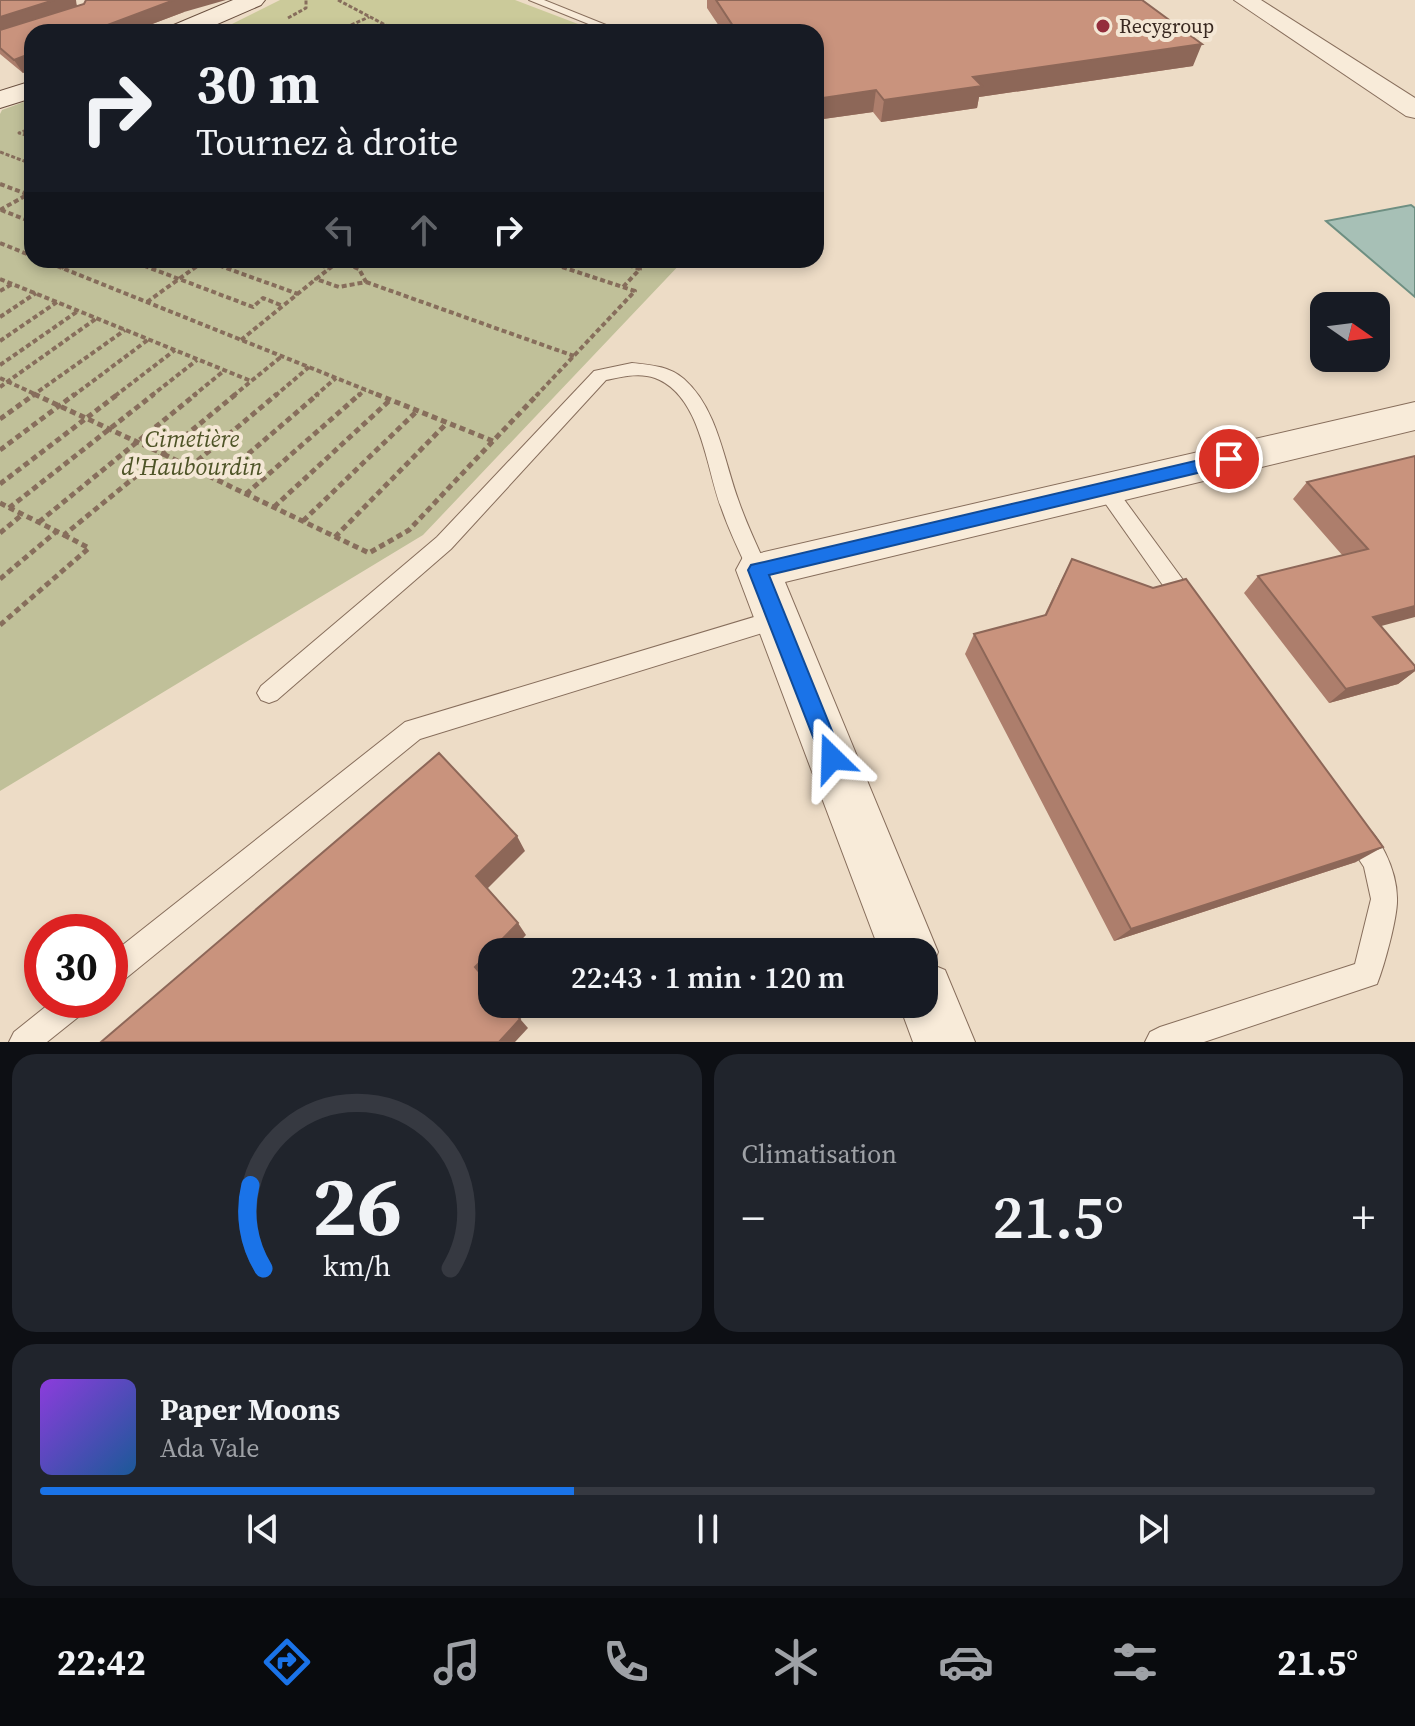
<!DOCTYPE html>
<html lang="fr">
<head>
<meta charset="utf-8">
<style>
	:root { --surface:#171b24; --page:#20242c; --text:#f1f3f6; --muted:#9ea1a6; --line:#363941; --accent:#1a73e8 }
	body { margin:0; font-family:"Source Serif 4",serif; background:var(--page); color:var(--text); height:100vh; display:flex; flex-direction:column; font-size:30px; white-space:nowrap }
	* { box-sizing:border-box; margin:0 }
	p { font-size:26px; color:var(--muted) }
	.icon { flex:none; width:44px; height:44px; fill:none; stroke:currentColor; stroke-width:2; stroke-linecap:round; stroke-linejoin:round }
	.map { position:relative; height:1042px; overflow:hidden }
	.side { display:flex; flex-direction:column; gap:12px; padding:12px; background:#0d0f14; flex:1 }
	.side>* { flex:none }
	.top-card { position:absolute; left:24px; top:24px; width:800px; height:244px; border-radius:24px; box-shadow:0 4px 12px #0003; background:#171b24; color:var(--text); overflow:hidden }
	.needle { width:52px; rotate:104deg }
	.tools { position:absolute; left:1310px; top:292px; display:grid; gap:16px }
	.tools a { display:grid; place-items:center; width:80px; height:80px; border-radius:16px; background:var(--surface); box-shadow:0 4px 12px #0003; font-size:40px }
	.speed { position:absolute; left:24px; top:914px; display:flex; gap:16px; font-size:40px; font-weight:700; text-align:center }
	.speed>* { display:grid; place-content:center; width:104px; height:104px; border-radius:50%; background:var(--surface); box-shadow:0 4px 12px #0003; line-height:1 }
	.speed .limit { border:12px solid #d22; background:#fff; color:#111 }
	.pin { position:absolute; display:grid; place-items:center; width:68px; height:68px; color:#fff; margin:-34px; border:4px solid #fff; border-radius:50%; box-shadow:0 2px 8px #0007 }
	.me { position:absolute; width:88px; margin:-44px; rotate:338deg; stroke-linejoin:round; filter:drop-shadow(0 0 6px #0008) }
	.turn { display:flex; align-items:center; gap:28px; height:168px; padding:0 40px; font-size:36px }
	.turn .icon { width:104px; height:104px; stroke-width:2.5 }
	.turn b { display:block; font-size:56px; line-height:68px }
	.lanes { display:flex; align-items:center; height:76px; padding:0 40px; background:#0003; justify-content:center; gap:40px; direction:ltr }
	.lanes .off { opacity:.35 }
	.big { font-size:60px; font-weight:600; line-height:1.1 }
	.side .tile { flex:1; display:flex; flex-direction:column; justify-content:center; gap:12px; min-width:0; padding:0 28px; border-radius:24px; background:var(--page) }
	.side .dial { align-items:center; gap:0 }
	.dial svg { height:208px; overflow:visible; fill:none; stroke:var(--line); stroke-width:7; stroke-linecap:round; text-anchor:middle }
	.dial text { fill:var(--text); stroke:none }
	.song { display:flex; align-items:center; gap:24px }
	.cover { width:96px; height:96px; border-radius:12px; background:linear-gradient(135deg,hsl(270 70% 55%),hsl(210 70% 35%)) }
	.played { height:8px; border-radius:4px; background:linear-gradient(90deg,var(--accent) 40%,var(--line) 40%) }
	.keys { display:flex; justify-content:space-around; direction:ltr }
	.heat { display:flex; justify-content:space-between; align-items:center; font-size:44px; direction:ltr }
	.side .tiles { flex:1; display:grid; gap:12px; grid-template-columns:1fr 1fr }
	.tile:last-child { grid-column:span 2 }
	.trip { position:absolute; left:478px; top:938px; width:460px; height:80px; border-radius:24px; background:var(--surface); box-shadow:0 4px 12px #0003; font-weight:600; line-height:80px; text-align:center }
	.tabs { display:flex; height:128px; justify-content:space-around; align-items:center; background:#090b0e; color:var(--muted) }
	.tabs .icon { width:56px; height:56px }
	.tabs .current { color:var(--accent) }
	.tabs b { font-size:36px; color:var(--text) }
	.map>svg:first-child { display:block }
</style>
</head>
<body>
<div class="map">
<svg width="1415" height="1042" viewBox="0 0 1415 1042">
	<rect width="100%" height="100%" fill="#eddcc6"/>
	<polygon fill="#cbca9a" points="280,0 515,0 599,32 254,32 230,25"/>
	<polygon fill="#c0c099" points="32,99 32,260 684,260 423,535 0,791 0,114 2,110"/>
	<polygon fill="#a7c0b6" stroke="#6e8f82" stroke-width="2" points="1411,205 1415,208 1415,297 1326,221"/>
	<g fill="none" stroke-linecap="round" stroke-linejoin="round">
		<defs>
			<g id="lane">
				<polygon points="529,0 544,0 611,27 601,29"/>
				<path d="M632,363C651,365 669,366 684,379C718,409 724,462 739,502C747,525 758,548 768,570L765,576L758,579L751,576L748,570C738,549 728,528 721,507C706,467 701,395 655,378C639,372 621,377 606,380L451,549L277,700L269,703L261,700L257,693L261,686L437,537L594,371Z"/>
				<polygon points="1105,481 1112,483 1197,599 1200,605 1197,611 1189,614 1181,611 1098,493 1095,488 1098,483"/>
				<polygon points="777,610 785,612 788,619 785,626 420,739 120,983 110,987 110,955 405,722"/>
				<path d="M1354,819C1380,830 1397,872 1397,898C1398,916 1384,967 1377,984L1204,1042H1145L1150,1032L1160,1027L1355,964L1371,899L1364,867L1341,832L1345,823Z"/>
				<polygon points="54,1000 91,1000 87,1010 47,1042 9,1042 14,1032"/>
			</g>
			<g id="street">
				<polygon points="1234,0 1261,0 1415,98 1415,118 1406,116"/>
				<polygon points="1415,402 1415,430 785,582 938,952 933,965 945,970 975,1042 913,1042 899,1004 924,1004 924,952 880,952 736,570 743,557"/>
			</g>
			<g id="secondary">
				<polygon points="233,0 265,0 261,5 199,32 165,32 169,27"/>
				<polygon points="32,81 32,98 0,108 0,91"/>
			</g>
		</defs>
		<use href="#lane" stroke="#876e5c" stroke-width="2"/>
		<use href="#street" stroke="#876e5c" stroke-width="2"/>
		<use href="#secondary" stroke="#694f3f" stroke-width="2"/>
		<g stroke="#876e5c" stroke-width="3" stroke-dasharray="4 2" stroke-linecap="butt">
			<polyline points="338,0 393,29 420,31"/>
			<polyline points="288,18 306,8 306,0"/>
			<polyline points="351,25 369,17"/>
			<polyline points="32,128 19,133 32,137"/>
			<polyline points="0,152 32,164"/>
		</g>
		<g stroke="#876e5c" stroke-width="4" stroke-dasharray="5 3" stroke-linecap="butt">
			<polyline points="0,184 27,194"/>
			<polyline points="0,210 32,192"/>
			<polyline points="1,210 32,222"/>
			<polyline points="0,243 32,256"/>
			<polyline points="42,260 381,396"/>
			<polyline points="129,260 253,307 263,298 283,306"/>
			<polyline points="204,260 298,294"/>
			<polyline points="305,260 329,268"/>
			<polyline points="613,260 640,269 623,287"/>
			<polygon points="339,261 359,269 366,282 339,287 316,279"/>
			<polyline points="61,268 73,260"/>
			<polyline points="0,279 251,381"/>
			<polyline points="366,282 574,356"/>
			<polyline points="0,291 12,284"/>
			<polyline points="147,302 204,261"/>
			<polyline points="0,317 36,293"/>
			<polyline points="241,340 316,279"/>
			<polyline points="0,341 57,302"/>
			<polyline points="0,365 78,311"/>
			<polyline points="0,378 39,396"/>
			<polyline points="0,387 97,318"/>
			<polyline points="32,396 125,330"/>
			<polyline points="73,396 149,339"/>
			<polyline points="115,396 175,350"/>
			<polyline points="151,396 197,360"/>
			<polyline points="193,396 225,370"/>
			<polyline points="233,396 282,356"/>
			<polyline points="275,396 309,367"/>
			<polyline points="315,396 336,378"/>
			<polyline points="358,396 365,390"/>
			<polyline points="536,396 635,291 541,260"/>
		</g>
		<g stroke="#876e5c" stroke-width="5" stroke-dasharray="6 4" stroke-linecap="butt">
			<polyline points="34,394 163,454 236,394"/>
			<polyline points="376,394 493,441 538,394"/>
			<polyline points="0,419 35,394"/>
			<polyline points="0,450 75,394"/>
			<polyline points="190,467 277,394"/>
			<polyline points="218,480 318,394"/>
			<polyline points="0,484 118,394"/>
			<polyline points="246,494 360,394"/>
			<polyline points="0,503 64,535 163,454 369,553 409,530 493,441"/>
			<polyline points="274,507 390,400"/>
			<polyline points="9,508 154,394"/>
			<polyline points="303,521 417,411"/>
			<polyline points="39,522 196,394"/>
			<polyline points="0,533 23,514"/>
			<polyline points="335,537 447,423"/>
			<polyline points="0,579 57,531"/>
			<polyline points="0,625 89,548 64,535"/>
		</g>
		<use href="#lane" fill="#f8ebd9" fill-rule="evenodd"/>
		<use href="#street" fill="#f8ebd9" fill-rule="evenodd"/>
		<use href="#secondary" fill="#f8ebd9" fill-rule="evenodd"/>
	</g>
	<g fill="#ad7e6c">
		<polygon points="0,0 75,1 77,6 184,12 131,32 32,32 23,73 0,54"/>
		<polygon points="707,0 1142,0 1193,66 979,97 977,108 881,122 873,112 816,120 816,32 723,32 707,8"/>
		<polygon points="1415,456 1380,626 1415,666 1415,671 1398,684 1329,703 1244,593 1258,576 1343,556 1293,499 1307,482"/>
		<polygon points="1072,559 1356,862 1114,941 965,654 974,634 1044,616 1061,580"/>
	</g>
	<g fill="#8d6758">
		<polygon points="54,0 76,0 77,8 0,33 0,17"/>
		<polygon points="174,0 226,0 184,12 131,32 89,32"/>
		<polygon points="1202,44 1193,66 979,97 977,108 881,122 884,100 973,77"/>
		<polygon points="32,53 32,70 23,73 14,60"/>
		<polygon points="876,90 873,112 816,120 816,99"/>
		<polygon points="1415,606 1415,617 1355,633 1373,617"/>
		<polygon points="1415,670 1415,671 1398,684 1329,703 1346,689"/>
		<polygon points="517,836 525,851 486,890 476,876"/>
		<polygon points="1383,847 1356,862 1114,941 1131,929"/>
		<polygon points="518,923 526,935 510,952 492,952 492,970 485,978 475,967"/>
		<polygon points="507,1004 528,1028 515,1042 499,1042"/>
	</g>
	<g fill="#c9937d" stroke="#8d6758" stroke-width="2">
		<polygon points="0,0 54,0 0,17"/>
		<polygon points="86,0 174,0 89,32 32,32 32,53 14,60 0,48 0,30 84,4"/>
		<polygon points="716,0 1142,0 1202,44 973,77 982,86 884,100 876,90 816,99 816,32 737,32"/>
		<polygon points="1415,456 1415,606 1373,617 1415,666 1415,670 1346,689 1258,576 1368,549 1307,482"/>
		<polygon points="1072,559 1153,588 1186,579 1383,847 1131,929 974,634 1046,615"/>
		<polygon points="439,753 517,836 476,876 518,923 475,967 492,987 492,1004 506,1004 520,1019 499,1042 101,1042"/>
	</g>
	<polygon fill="#1a73e8" stroke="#114b97" stroke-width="2" points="1229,453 1238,459 1235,464 769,575 843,758 839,765 832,768 824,765 748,570 751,565"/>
	<circle fill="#942e3c" stroke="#f4e7d5" stroke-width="3" cx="1103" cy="26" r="8"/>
	<g text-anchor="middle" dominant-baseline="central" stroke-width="8" stroke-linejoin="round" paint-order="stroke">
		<g font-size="20" fill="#382820" stroke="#f4e7d5" text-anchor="start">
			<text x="1119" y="26">Recygroup</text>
		</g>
		<g font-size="24" font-style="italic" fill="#4e5427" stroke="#f4e7d5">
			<text x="192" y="438">Cimetière<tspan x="192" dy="28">d'Haubourdin</tspan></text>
		</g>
	</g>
</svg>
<div class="tools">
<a><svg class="needle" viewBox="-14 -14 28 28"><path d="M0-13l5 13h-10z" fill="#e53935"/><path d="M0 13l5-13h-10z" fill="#9ea1a6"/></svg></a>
</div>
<div class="speed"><div class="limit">30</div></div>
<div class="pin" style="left:1229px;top:459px;background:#d93025"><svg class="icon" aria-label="arrive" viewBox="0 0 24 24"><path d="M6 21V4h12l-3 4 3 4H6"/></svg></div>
<svg class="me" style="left:832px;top:758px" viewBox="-20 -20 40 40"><path d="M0-17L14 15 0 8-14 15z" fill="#1a73e8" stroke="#fff" stroke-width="4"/></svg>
<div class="trip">22:43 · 1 min · 120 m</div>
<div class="top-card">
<div class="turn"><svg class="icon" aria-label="right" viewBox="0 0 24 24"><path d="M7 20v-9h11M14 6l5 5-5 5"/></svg><div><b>30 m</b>Tournez à droite</div></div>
<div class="lanes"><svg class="icon off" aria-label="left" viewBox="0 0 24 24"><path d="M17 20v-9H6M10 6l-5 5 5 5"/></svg><svg class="icon off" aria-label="ahead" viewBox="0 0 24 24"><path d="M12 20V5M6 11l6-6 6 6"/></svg><svg class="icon" aria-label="right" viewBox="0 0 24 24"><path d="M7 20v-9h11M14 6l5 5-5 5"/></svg></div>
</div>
</div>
<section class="side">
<div class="tiles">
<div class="tile dial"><svg viewBox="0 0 100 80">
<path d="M14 69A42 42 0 1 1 86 69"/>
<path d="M14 69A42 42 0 0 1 9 37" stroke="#1a73e8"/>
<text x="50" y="56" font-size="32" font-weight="700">26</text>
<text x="50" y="72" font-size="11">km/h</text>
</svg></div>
<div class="tile"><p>Climatisation</p>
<div class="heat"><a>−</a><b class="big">21.5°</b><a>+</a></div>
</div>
<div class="tile">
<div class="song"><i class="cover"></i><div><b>Paper Moons</b><p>Ada Vale</p></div></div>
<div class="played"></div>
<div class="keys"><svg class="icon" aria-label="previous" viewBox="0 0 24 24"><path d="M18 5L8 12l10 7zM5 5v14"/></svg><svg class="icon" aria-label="pause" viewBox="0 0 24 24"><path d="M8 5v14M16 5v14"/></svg><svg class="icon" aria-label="next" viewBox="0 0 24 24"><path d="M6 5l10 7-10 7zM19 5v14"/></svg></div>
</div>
</div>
</section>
<nav class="tabs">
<b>22:42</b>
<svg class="icon current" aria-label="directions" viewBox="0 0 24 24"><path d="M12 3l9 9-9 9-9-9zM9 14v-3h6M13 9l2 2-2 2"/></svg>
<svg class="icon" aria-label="music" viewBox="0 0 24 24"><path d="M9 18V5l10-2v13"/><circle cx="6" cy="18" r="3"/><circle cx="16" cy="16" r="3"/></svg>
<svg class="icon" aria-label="phone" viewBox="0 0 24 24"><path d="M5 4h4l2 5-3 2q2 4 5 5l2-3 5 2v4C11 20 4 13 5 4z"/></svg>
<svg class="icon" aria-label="climate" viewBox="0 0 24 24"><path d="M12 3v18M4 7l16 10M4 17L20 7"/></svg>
<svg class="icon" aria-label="car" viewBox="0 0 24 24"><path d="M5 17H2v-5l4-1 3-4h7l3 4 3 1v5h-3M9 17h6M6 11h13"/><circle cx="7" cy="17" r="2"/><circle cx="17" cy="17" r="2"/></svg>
<svg class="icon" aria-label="filters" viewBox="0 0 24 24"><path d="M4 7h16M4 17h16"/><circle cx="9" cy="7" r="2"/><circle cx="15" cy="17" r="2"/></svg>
<b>21.5°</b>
</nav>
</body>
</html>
